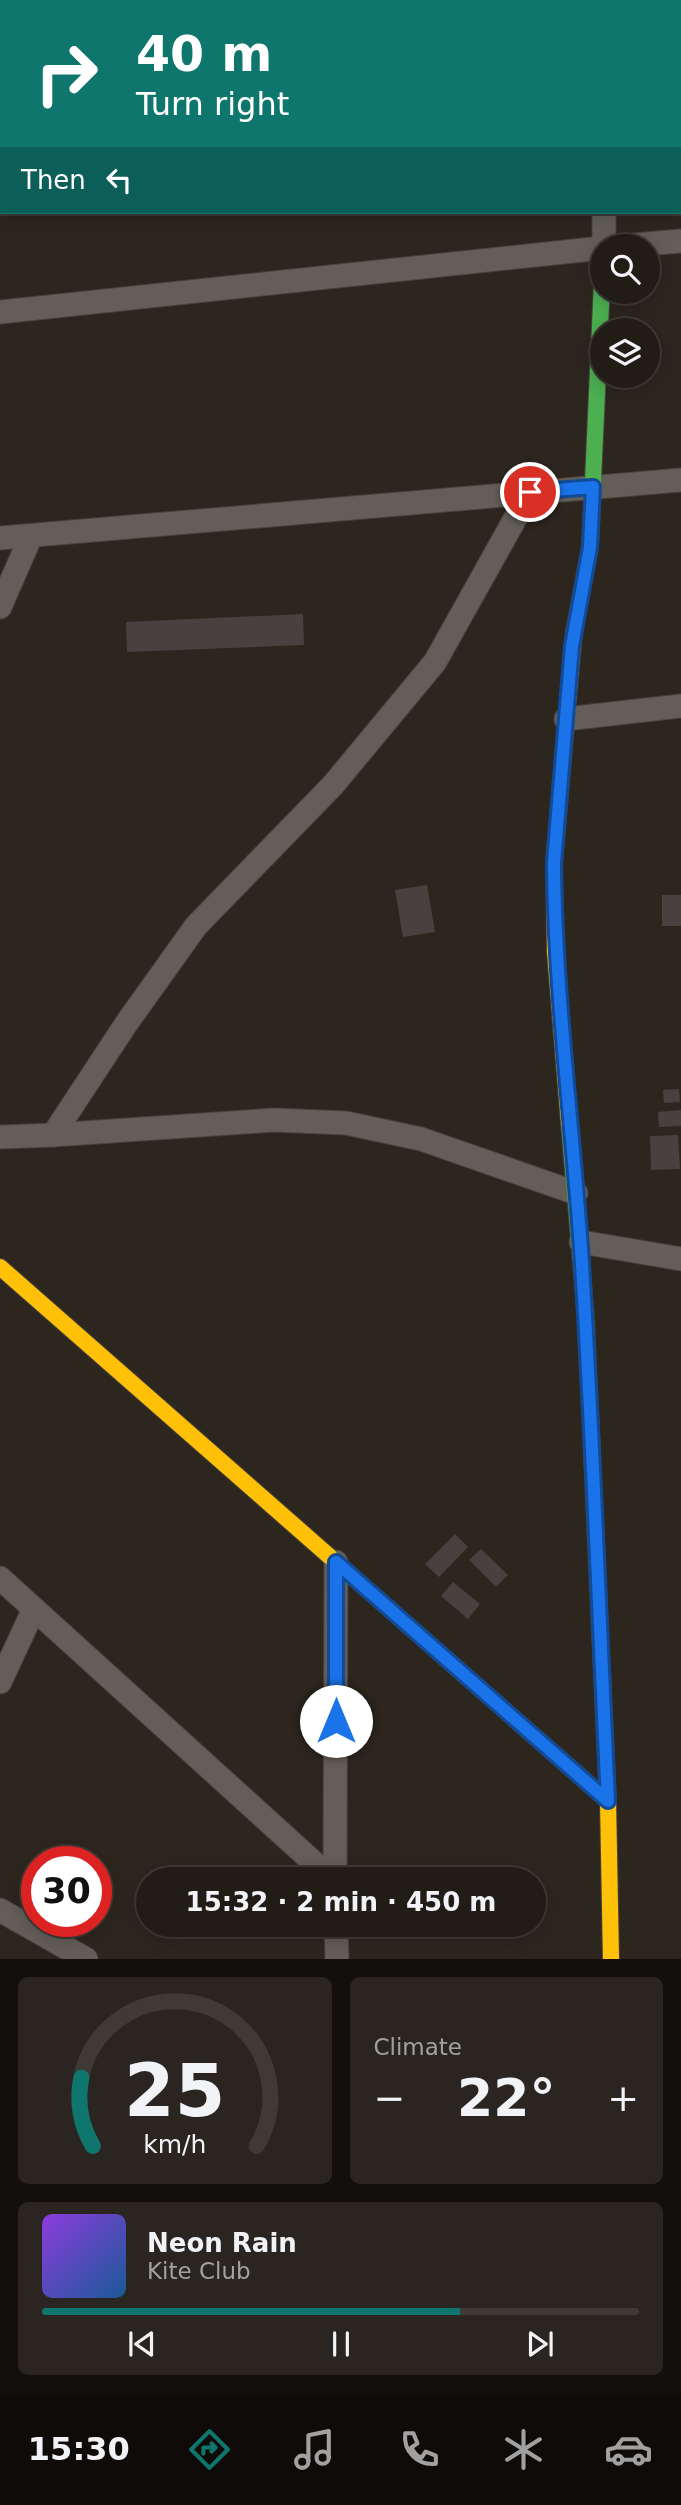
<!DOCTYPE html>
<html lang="en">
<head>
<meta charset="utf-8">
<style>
	:root { --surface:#221c17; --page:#2a2520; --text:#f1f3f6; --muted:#a2a1a1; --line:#3f3a36; --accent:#0f766e }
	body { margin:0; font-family:"DejaVu Sans",sans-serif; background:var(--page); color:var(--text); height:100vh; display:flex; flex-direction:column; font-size:26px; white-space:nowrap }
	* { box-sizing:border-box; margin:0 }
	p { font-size:23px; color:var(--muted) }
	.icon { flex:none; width:38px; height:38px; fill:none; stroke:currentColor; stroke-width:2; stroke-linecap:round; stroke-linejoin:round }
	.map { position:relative; height:1959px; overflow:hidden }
	.side { display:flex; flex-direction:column; gap:18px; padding:18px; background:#130f0d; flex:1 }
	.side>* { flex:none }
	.guide { position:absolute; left:0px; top:0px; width:682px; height:214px; box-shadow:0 4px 18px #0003,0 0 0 2px var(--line); background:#0f766e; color:#fff; overflow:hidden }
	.fabs { position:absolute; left:590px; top:234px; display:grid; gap:14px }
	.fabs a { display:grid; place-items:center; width:70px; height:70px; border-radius:50%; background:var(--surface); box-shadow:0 4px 18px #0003,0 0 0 2px var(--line); font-size:35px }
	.speed { position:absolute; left:21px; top:1846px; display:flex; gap:14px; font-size:35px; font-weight:700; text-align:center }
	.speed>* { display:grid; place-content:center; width:91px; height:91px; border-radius:50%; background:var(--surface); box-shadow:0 4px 18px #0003,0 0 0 2px var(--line); line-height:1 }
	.speed .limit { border:10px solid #d22; background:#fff; color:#111 }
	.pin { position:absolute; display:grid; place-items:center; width:60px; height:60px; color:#fff; margin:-30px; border:4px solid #fff; border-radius:50%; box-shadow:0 2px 7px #0007 }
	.me { position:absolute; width:77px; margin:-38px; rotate:0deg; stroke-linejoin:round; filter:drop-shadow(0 0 5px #0008) }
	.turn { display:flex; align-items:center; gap:24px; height:147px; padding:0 21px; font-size:32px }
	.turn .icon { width:91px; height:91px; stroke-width:2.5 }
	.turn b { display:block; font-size:49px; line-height:60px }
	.then { display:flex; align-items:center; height:66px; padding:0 21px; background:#0003; gap:14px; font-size:26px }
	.big { font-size:52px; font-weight:700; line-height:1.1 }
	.side .tile { flex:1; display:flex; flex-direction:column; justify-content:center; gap:10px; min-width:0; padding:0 24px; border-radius:10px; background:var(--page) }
	.side .dial { align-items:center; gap:0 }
	.dial svg { height:182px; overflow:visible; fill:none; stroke:var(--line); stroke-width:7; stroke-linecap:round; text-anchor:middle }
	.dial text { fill:var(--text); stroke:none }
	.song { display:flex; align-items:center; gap:21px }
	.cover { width:84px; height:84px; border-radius:10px; background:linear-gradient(135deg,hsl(270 70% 55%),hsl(210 70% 35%)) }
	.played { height:7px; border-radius:4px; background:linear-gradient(90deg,var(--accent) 70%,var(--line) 70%) }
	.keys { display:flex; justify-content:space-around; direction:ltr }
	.heat { display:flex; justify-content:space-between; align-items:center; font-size:38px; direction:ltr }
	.side .tiles { flex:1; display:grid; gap:18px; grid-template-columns:1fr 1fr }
	.tile:last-child { grid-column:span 2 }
	.trip { position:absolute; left:136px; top:1867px; width:410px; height:70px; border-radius:35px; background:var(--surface); box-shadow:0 4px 18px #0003,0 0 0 2px var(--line); font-weight:700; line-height:70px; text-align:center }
	.tab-bar { display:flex; height:112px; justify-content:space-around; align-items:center; background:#0e0b09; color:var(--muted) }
	.tab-bar .icon { width:49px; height:49px }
	.tab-bar .selected { color:var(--accent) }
	.tab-bar b { font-size:32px; color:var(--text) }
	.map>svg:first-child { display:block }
</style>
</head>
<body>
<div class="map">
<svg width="681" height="1959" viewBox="0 0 681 1959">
	<rect width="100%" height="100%" fill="#2d261f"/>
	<g fill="#48413f">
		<polygon points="303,614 304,645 127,652 126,622"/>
		<polygon points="427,885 435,932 403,937 395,890"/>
		<rect x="662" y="895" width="19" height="31"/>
		<polygon points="679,1089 680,1102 664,1103 663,1090"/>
		<polygon points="681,1110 681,1126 659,1127 658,1112"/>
		<polygon points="678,1135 680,1169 651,1170 650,1136"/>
		<polygon points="455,1534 468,1547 439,1577 425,1564"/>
		<polygon points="481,1549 508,1575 496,1587 469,1560"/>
		<polygon points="453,1582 480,1604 468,1619 441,1596"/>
	</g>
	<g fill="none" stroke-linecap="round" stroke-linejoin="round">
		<defs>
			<g id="street">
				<polyline points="608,2 608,0"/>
				<polyline points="0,94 2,94"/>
				<polyline points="604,212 604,247"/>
				<polyline points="611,247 681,241"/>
				<polyline points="0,312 602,248"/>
				<polyline points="0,538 681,480"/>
				<polyline points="0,607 31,536"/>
				<polyline points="566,719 681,706"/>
				<polyline points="53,1135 126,1024 196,926 333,785 435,662 530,492"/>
				<polyline points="0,1137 53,1135 274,1120 346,1123 421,1139 576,1193"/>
				<polyline points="581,1242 681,1259"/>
				<polyline points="0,1578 333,1880"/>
				<polyline points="0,1682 34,1609"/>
				<polyline points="335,1880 336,1562"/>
				<polyline points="0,1910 86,1959"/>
				<polyline points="336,1925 337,1959"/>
			</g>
			<g id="fast">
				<polyline points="574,632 590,547 602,282"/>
				<polyline points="569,1123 586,1320 599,1610"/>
				<polyline points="329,1556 608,1801"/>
			</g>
			<g id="slow">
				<polyline points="569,1123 555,951 554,863 574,632"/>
				<polyline points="0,1267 329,1556"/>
				<polyline points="599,1610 608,1801 611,1959"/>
			</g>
		</defs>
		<use href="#street" stroke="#49423c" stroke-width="25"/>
		<use href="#fast" stroke="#49423c" stroke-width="18"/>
		<use href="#slow" stroke="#49423c" stroke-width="18"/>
		<use href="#street" stroke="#635e59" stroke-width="23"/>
		<use href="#fast" stroke="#4caf50" stroke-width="16"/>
		<use href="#slow" stroke="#ffc107" stroke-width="16"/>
	</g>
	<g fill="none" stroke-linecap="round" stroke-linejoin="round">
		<defs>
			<path id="route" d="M336,1721V1562L608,1801C599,1617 593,1433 581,1249C572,1120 555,992 554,863L572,646L590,547L593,487L530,492"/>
		</defs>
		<use href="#route" stroke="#114b97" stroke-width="18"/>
		<use href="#route" stroke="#1a73e8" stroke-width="12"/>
	</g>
</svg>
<div class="fabs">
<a><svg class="icon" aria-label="search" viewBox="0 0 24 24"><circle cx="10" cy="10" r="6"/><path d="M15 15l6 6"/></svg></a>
<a><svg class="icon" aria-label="layers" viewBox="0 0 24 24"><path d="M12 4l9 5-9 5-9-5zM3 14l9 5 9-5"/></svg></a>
</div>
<div class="speed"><div class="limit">30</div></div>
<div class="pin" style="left:530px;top:492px;background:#d93025"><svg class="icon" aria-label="arrive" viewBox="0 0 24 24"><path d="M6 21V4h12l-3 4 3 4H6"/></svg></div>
<svg class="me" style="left:336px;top:1721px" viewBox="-20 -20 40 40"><circle r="19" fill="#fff"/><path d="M0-13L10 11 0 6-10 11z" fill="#1a73e8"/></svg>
<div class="trip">15:32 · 2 min · 450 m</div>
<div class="guide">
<div class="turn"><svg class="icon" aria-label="right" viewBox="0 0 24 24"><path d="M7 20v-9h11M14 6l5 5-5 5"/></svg><div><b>40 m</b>Turn right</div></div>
<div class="then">Then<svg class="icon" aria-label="left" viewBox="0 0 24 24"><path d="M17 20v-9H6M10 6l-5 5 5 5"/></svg></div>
</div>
</div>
<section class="side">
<div class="tiles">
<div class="tile dial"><svg viewBox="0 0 100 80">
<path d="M14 69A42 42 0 1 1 86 69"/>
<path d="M14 69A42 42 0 0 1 9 39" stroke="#0f766e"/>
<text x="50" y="56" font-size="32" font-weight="700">25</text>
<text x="50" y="72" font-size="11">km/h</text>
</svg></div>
<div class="tile"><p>Climate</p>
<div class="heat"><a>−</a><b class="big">22°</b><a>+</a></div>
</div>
<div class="tile">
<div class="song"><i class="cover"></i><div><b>Neon Rain</b><p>Kite Club</p></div></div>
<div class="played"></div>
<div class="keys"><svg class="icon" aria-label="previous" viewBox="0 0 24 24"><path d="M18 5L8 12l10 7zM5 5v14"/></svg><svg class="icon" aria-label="pause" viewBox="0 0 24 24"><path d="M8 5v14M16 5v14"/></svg><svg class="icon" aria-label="next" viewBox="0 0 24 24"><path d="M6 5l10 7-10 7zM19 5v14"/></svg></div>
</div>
</div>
</section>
<nav class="tab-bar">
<b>15:30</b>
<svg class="icon selected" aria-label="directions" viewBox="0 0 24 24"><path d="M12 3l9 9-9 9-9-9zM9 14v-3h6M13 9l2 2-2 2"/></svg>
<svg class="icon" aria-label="music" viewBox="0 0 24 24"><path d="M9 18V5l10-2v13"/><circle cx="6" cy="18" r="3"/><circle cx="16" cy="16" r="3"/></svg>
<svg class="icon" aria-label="phone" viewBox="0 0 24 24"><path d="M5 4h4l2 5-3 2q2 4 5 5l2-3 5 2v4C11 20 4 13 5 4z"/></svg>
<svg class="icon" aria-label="climate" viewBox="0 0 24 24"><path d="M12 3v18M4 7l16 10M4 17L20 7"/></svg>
<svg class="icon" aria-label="car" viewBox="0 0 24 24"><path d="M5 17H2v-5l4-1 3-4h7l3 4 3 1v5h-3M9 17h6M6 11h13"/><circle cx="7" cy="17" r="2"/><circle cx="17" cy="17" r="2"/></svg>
</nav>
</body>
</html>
